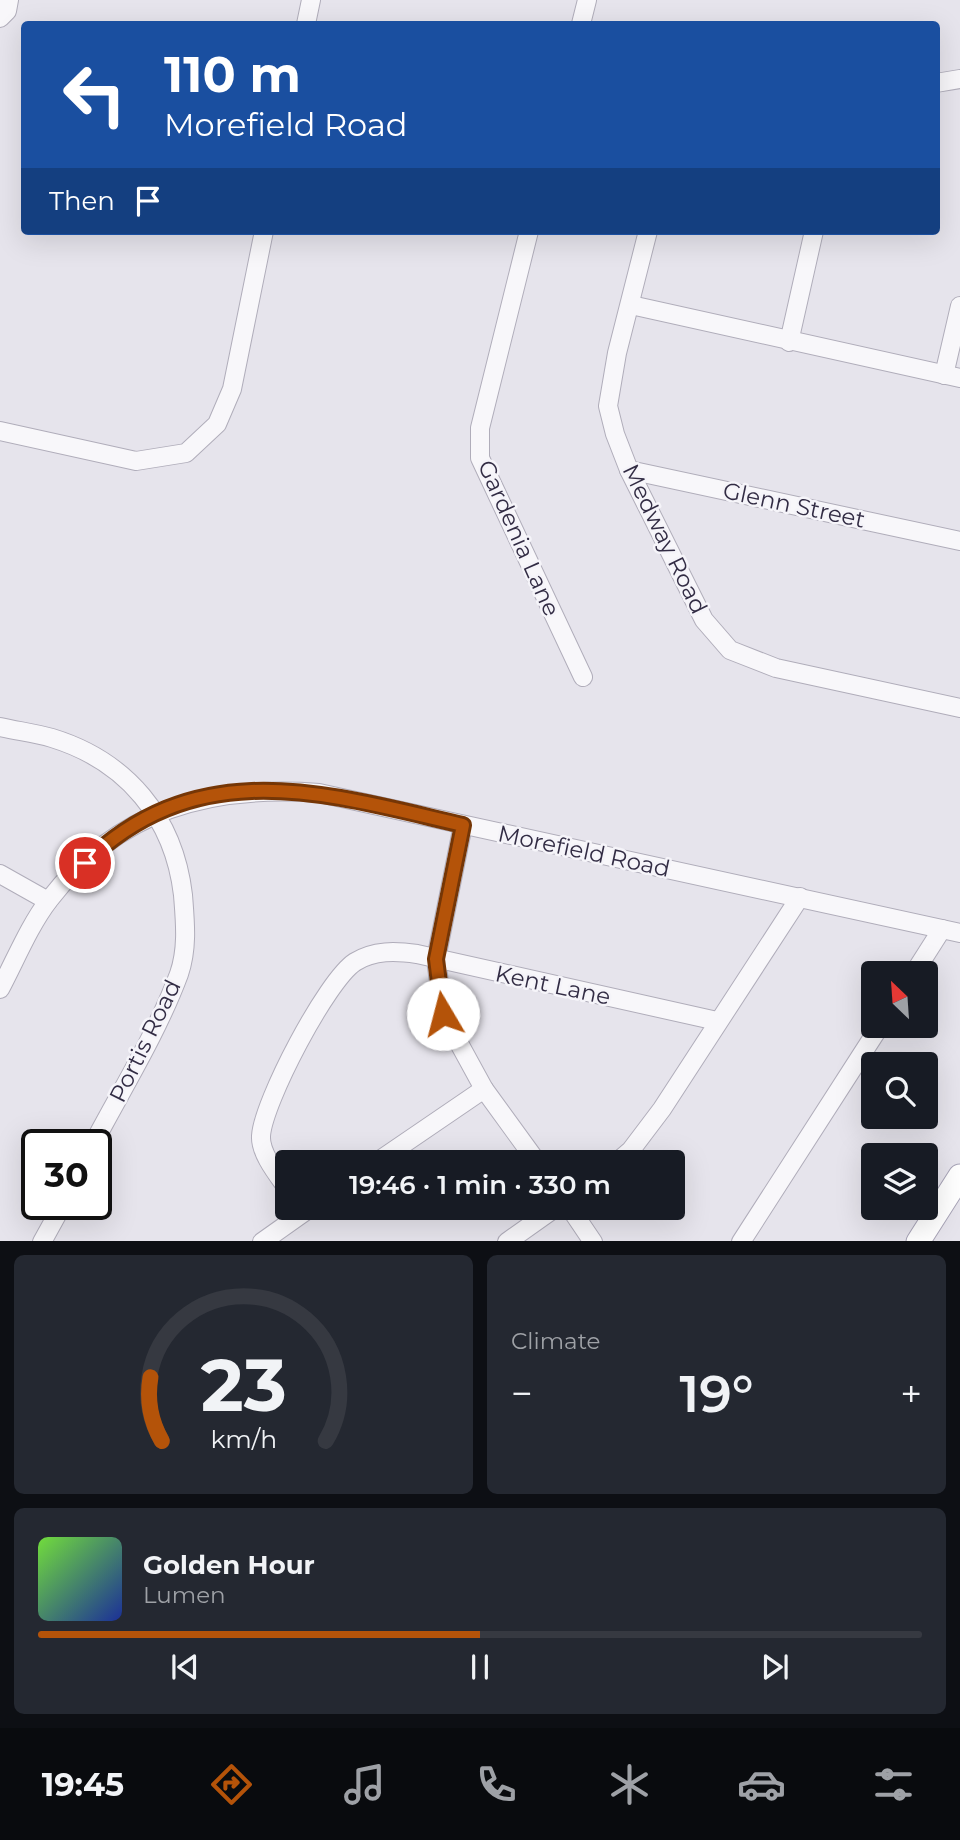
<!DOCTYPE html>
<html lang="en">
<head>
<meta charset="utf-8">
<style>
	:root { --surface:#171b24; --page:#242831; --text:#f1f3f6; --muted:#9ea1a6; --line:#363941; --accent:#b45309 }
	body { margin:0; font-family:Montserrat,sans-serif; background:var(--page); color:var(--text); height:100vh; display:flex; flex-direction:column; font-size:26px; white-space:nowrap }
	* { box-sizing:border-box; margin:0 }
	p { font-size:23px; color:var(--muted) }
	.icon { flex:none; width:38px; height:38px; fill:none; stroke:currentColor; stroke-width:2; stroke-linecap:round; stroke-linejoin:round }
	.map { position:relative; height:1241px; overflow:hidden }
	.details { display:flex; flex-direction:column; gap:14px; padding:14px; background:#0d0f14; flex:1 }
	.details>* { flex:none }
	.banner { position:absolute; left:21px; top:21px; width:919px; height:214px; border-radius:7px; box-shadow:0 7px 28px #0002; background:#1a4fa0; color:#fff; overflow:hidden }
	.needle { width:46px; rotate:335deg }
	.fabs { position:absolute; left:861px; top:961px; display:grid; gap:14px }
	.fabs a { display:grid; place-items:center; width:77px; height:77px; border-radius:7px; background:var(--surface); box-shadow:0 7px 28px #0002; font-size:35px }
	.speed { position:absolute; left:21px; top:1129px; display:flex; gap:14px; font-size:35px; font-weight:700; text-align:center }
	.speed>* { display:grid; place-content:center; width:91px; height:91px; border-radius:50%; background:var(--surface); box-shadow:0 7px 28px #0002; line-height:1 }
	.speed .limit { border:4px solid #111; border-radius:10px; background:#fff; color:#111 }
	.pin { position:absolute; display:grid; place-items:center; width:60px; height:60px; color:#fff; margin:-30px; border:4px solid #fff; border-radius:50%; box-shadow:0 2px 7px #0007 }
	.me { position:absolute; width:77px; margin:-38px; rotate:352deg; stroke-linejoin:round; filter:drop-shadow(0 0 5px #0008) }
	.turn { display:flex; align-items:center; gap:24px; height:147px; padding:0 28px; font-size:32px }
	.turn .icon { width:91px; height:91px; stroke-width:2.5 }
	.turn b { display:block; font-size:49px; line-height:60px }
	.then { display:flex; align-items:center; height:66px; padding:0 28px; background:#0003; gap:14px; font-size:26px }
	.big { font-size:52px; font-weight:600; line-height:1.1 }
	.details .widget { flex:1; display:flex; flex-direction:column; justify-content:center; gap:10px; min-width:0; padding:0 24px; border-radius:10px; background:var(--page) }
	.details .dial { align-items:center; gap:0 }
	.dial svg { height:182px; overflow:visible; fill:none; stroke:var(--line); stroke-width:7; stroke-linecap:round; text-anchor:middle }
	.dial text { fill:var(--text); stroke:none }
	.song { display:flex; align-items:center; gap:21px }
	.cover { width:84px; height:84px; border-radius:10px; background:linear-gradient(135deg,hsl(100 70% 55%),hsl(230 70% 35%)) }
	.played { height:7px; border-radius:4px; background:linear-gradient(90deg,var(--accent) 50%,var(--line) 50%) }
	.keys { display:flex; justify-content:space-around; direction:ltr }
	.heat { display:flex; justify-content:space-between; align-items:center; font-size:38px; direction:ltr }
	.details .tiles { flex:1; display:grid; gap:14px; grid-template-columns:1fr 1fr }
	.widget:last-child { grid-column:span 2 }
	.trip { position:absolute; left:275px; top:1150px; width:410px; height:70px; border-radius:7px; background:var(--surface); box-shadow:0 7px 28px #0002; font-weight:600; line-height:70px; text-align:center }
	.menu { display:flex; height:112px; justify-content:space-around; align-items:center; background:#090b0e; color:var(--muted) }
	.menu .icon { width:49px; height:49px }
	.menu .current { color:var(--accent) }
	.menu b { font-size:32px; color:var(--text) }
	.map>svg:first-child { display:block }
</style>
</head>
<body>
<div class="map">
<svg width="960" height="1242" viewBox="0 0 960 1242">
	<rect width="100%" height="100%" fill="#e6e4ec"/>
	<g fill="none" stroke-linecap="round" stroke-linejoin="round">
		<defs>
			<g id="minor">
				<polyline points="0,18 7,11 9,0"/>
				<polyline points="306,24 311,0"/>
				<polyline points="581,24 587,0"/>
				<polyline points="936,83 960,79"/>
				<polyline points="529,231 480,428 480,458 583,677"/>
				<polyline points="648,231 617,353 608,406 615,434 629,470 704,620 730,650 776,668 960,708"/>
				<polyline points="631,305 960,378"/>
				<polyline points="789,342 814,231"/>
				<polyline points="944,375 960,306"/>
				<polyline points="0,431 136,461 186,453 217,424 232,389 264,231"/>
				<polyline points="629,470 960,541"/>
				<path d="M0,727C17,731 35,733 52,738C127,761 174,818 183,895C185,921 188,948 179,974C157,1033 122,1089 93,1144"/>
				<polyline points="463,825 436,959 443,1014 484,1089 537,1162"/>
				<polyline points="0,874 48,901"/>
				<polyline points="914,973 942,929"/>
				<path d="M0,989C15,961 29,926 49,900C119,809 210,785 319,793L960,933"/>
				<polyline points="377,1162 484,1089"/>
				<polyline points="617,1162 631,1150 662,1109 800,897"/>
				<path d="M287,1188C277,1174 260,1153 261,1136C263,1102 327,980 355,962C374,950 396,951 417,954L717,1021"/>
				<polyline points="570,1208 593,1242"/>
				<polyline points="42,1242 63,1204"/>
				<polyline points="262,1242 310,1208"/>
				<polyline points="507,1242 555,1208"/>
				<polyline points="741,1242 880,1026"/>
			</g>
			<polyline id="major" points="918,1242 960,1176"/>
		</defs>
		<use href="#minor" stroke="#b0adba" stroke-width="20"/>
		<use href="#major" stroke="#a8a4b7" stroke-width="25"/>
		<use href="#minor" stroke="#f8f7fa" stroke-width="18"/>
		<use href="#major" stroke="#fff" stroke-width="23"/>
	</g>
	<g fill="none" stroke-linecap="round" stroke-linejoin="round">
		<defs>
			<path id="route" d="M85,863C200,752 328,794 463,825L436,959L443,1014"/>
		</defs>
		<use href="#route" stroke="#753606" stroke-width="18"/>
		<use href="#route" stroke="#b45309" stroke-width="12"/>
	</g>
	<g text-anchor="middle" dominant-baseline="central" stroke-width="5" stroke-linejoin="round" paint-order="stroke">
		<g font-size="23" fill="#322c44" stroke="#f5f4f9">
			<text transform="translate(794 505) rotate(12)">Glenn Street</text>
			<text transform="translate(519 538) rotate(66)">Gardenia Lane</text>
			<text transform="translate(665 539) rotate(64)">Medway Road</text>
			<text transform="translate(584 851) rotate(12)">Morefield Road</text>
			<text transform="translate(553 985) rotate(12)">Kent Lane</text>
			<text transform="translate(145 1041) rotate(-64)">Portis Road</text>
		</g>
	</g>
</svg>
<div class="fabs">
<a><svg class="needle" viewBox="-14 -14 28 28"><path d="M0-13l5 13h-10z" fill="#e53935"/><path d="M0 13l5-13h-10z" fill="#9ea1a6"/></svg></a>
<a><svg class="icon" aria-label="search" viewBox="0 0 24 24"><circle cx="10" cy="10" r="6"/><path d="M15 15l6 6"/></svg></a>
<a><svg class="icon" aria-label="layers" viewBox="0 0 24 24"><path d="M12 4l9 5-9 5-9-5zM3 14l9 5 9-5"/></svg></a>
</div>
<div class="speed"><div class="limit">30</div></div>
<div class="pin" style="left:85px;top:863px;background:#d93025"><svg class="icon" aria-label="arrive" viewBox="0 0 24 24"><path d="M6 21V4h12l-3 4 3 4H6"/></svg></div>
<svg class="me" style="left:443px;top:1014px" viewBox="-20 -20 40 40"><circle r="19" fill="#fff"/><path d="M0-13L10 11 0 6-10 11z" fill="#b45309"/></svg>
<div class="trip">19:46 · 1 min · 330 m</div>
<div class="banner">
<div class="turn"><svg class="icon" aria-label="left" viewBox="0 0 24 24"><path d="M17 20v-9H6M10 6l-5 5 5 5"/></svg><div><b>110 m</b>Morefield Road</div></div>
<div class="then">Then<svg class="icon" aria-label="arrive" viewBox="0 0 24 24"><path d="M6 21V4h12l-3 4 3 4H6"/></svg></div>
</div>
</div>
<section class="details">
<div class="tiles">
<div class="widget dial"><svg viewBox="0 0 100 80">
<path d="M14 69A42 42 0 1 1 86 69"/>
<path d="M14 69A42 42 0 0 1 9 41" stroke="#b45309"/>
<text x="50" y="56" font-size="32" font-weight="700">23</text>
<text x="50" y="72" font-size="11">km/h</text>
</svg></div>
<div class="widget"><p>Climate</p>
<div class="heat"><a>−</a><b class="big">19°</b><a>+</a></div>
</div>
<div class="widget">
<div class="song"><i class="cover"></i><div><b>Golden Hour</b><p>Lumen</p></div></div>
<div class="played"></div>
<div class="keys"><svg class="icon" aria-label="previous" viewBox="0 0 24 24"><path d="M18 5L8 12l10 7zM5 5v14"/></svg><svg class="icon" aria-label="pause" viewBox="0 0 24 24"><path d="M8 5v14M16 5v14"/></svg><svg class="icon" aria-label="next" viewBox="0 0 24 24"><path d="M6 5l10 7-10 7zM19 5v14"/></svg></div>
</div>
</div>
</section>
<nav class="menu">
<b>19:45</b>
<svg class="icon current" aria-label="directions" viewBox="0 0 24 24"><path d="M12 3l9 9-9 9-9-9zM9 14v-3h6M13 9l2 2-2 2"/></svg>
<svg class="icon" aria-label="music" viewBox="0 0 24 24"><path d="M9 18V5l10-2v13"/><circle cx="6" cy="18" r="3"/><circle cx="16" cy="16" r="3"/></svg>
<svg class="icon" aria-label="phone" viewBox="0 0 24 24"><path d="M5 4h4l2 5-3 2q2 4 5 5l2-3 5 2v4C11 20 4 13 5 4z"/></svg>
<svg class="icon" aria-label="climate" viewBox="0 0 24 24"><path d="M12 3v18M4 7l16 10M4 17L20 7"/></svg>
<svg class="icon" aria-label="car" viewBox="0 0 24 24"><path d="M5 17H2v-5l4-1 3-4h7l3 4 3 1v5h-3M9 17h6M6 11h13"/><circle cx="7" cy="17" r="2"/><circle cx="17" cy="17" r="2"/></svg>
<svg class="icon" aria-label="filters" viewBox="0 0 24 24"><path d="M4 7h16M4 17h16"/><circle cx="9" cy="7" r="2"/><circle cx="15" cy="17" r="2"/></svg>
</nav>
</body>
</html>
